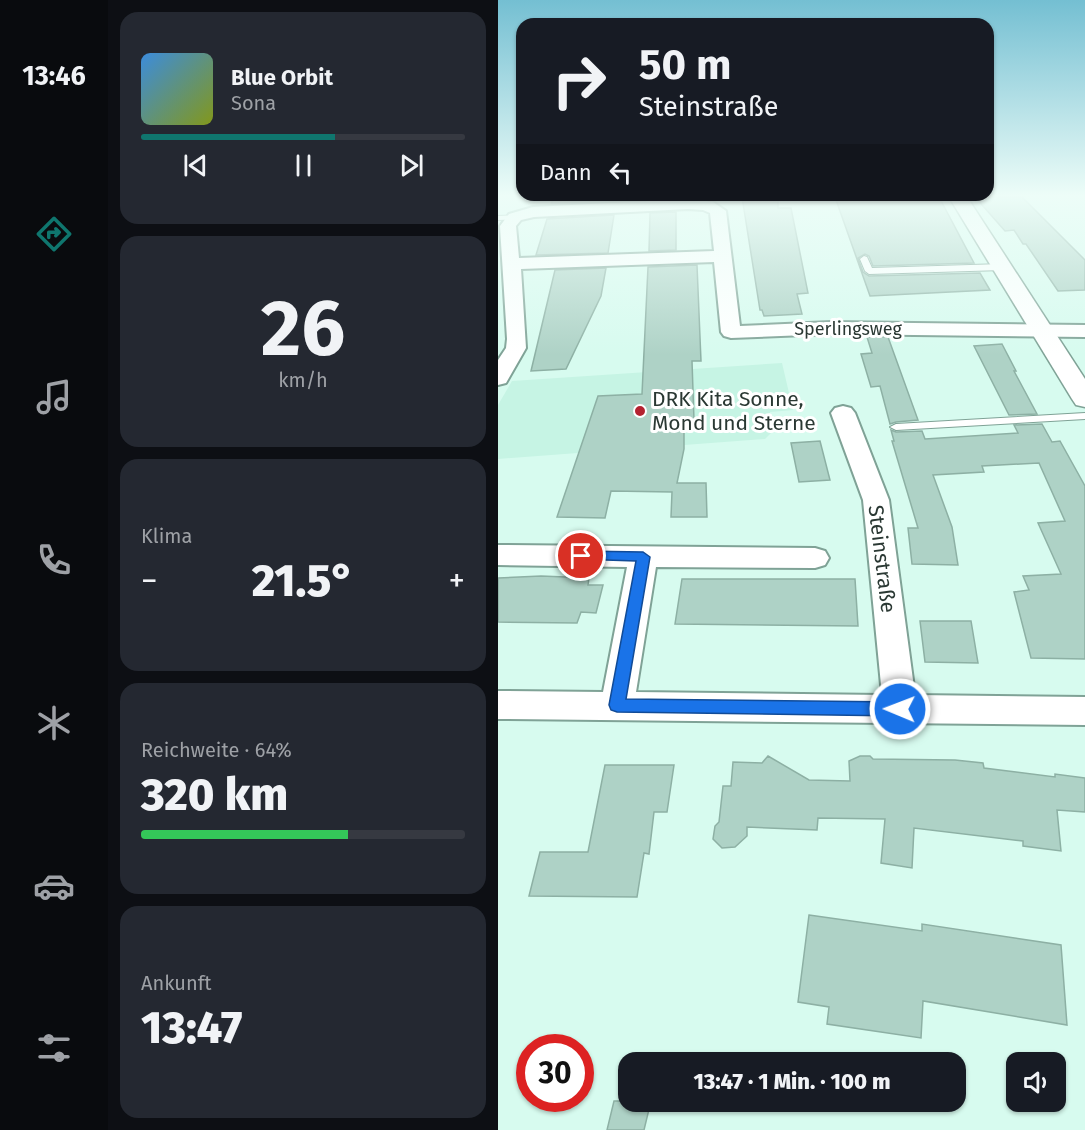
<!DOCTYPE html>
<html lang="de">
<head>
<meta charset="utf-8">
<style>
	:root { --surface:#171b24; --page:#242831; --text:#f1f3f6; --muted:#9ea1a6; --line:#363941; --accent:#0f766e }
	body { margin:0; font-family:"Fira Sans",sans-serif; background:var(--page); color:var(--text); height:100vh; display:flex; flex-direction:column; font-size:22px; white-space:nowrap }
	* { box-sizing:border-box; margin:0 }
	p { font-size:20px; color:var(--muted) }
	.icon { flex:none; width:33px; height:33px; fill:none; stroke:currentColor; stroke-width:2; stroke-linecap:round; stroke-linejoin:round }
	.map { position:relative; flex:1; overflow:hidden }
	.sheet { display:flex; flex-direction:column; gap:12px; padding:12px; background:#0d0f14; width:390px }
	.sheet>* { flex:none }
	.guide { position:absolute; left:18px; top:18px; width:478px; height:183px; border-radius:18px; box-shadow:0 2px 4px #0004; background:#171b24; color:var(--text); overflow:hidden }
	.buttons { position:absolute; left:508px; top:1052px; display:grid; gap:12px }
	.buttons a { display:grid; place-items:center; width:60px; height:60px; border-radius:12px; background:var(--surface); box-shadow:0 2px 4px #0004; font-size:30px }
	.speed { position:absolute; left:18px; top:1034px; display:flex; gap:12px; font-size:30px; font-weight:700; text-align:center }
	.speed>* { display:grid; place-content:center; width:78px; height:78px; border-radius:50%; background:var(--surface); box-shadow:0 2px 4px #0004; line-height:1 }
	.speed .limit { border:9px solid #d22; background:#fff; color:#111 }
	.pin { position:absolute; display:grid; place-items:center; width:51px; height:51px; color:#fff; margin:-26px; border:3px solid #fff; border-radius:50%; box-shadow:0 2px 6px #0007 }
	.me { position:absolute; width:66px; margin:-33px; rotate:271deg; stroke-linejoin:round; filter:drop-shadow(0 0 4px #0008) }
	.turn { display:flex; align-items:center; gap:21px; height:126px; padding:0 24px; font-size:27px }
	.turn .icon { width:78px; height:78px; stroke-width:2.5 }
	.turn b { display:block; font-size:42px; line-height:51px }
	.then { display:flex; align-items:center; height:57px; padding:0 24px; background:#0003; gap:12px; font-size:22px }
	.big { font-size:45px; font-weight:800; line-height:1.1 }
	.sheet .tile { flex:1; display:flex; flex-direction:column; justify-content:center; gap:9px; min-width:0; padding:0 21px; border-radius:18px; background:var(--page) }
	.sheet .dial { align-items:center; gap:0 }
	.dial b { font-size:78px; line-height:1 }
	.song { display:flex; align-items:center; gap:18px }
	.cover { width:72px; height:72px; border-radius:9px; background:linear-gradient(135deg,hsl(210 70% 55%),hsl(70 70% 35%)) }
	.played { height:6px; border-radius:3px; background:linear-gradient(90deg,var(--accent) 60%,var(--line) 60%) }
	.keys { display:flex; justify-content:space-around; direction:ltr }
	.heat { display:flex; justify-content:space-between; align-items:center; font-size:33px; direction:ltr }
	.charge { height:9px; border-radius:4px; background:linear-gradient(90deg,#34c759 64%,var(--line) 0) }
	.trip { position:absolute; left:120px; top:1052px; width:348px; height:60px; border-radius:18px; background:var(--surface); box-shadow:0 2px 4px #0004; font-weight:800; line-height:60px; text-align:center }
	main { display:flex; flex:1; min-height:0 }
	.tab-bar { display:flex; flex-direction:column; width:108px; justify-content:space-around; align-items:center; background:#090b0e; color:var(--muted) }
	.tab-bar .icon { width:42px; height:42px }
	.tab-bar .active { color:var(--accent) }
	.tab-bar b { font-size:27px; color:var(--text) }
	.map>svg:first-child { display:block }
</style>
</head>
<body>
<main>
<nav class="tab-bar">
<b>13:46</b>
<svg class="icon active" aria-label="directions" viewBox="0 0 24 24"><path d="M12 3l9 9-9 9-9-9zM9 14v-3h6M13 9l2 2-2 2"/></svg>
<svg class="icon" aria-label="music" viewBox="0 0 24 24"><path d="M9 18V5l10-2v13"/><circle cx="6" cy="18" r="3"/><circle cx="16" cy="16" r="3"/></svg>
<svg class="icon" aria-label="phone" viewBox="0 0 24 24"><path d="M5 4h4l2 5-3 2q2 4 5 5l2-3 5 2v4C11 20 4 13 5 4z"/></svg>
<svg class="icon" aria-label="climate" viewBox="0 0 24 24"><path d="M12 3v18M4 7l16 10M4 17L20 7"/></svg>
<svg class="icon" aria-label="car" viewBox="0 0 24 24"><path d="M5 17H2v-5l4-1 3-4h7l3 4 3 1v5h-3M9 17h6M6 11h13"/><circle cx="7" cy="17" r="2"/><circle cx="17" cy="17" r="2"/></svg>
<svg class="icon" aria-label="filters" viewBox="0 0 24 24"><path d="M4 7h16M4 17h16"/><circle cx="9" cy="7" r="2"/><circle cx="15" cy="17" r="2"/></svg>
</nav>
<section class="sheet">
<div class="tile">
<div class="song"><i class="cover"></i><div><b>Blue Orbit</b><p>Sona</p></div></div>
<div class="played"></div>
<div class="keys"><svg class="icon" aria-label="previous" viewBox="0 0 24 24"><path d="M18 5L8 12l10 7zM5 5v14"/></svg><svg class="icon" aria-label="pause" viewBox="0 0 24 24"><path d="M8 5v14M16 5v14"/></svg><svg class="icon" aria-label="next" viewBox="0 0 24 24"><path d="M6 5l10 7-10 7zM19 5v14"/></svg></div>
</div>
<div class="tile dial"><b>26</b><p>km/h</p></div>
<div class="tile"><p>Klima</p>
<div class="heat"><a>−</a><b class="big">21.5°</b><a>+</a></div>
</div>
<div class="tile"><p>Reichweite · 64%</p><b class="big">320 km</b><div class="charge"></div></div>
<div class="tile"><p>Ankunft</p><b class="big">13:47</b></div>
</section>
<div class="map">
<svg width="587" height="1130" viewBox="0 0 587 1130">
	<rect width="100%" height="100%" fill="#d7fbef"/>
	<polygon fill="#c6f4e4" points="284,363 295,410 272,412 275,431 267,439 0,459 0,405 14,381"/>
	<g fill="#aed2c6" stroke="#8db0a4" stroke-width="1.5">
		<polygon points="56,197 119,197 118,200 53,204"/>
		<polygon points="244,197 280,197 280,208 293,208 310,293 299,294 304,314 266,316 264,310 262,310"/>
		<polygon points="337,197 441,197 476,263 375,266 371,256 367,254 360,258 365,272 371,276 482,273 492,290 372,296"/>
		<polygon points="477,197 524,197 587,260 587,290 560,291 528,244 525,244 516,230 507,231"/>
		<polygon points="178,212 178,250 151,251 152,213"/>
		<polygon points="116,215 110,253 38,255 49,219"/>
		<polygon points="199,265 203,361 194,361 196,420 186,420 186,449 179,483 208,483 209,517 173,517 174,492 113,491 107,518 59,517 100,396 144,394 150,267"/>
		<polygon points="108,268 103,296 68,369 33,371 57,270"/>
		<polygon points="369,337 390,337 420,420 398,422 392,424 382,386 373,387 363,354 374,353"/>
		<polygon points="504,344 518,371 516,371 539,414 511,415 476,346"/>
		<polygon points="544,424 554,442 562,441 587,486 587,659 533,658 516,592 531,590 525,576 563,574 540,523 567,521 541,463 484,466 486,472 435,475 454,527 460,565 414,564 410,528 420,528 394,441 396,441 393,430 398,432 424,431 427,439 520,433 516,425"/>
		<polygon points="322,441 332,480 301,482 293,443"/>
		<polygon points="43,576 91,578 90,585 105,585 98,613 83,612 79,623 0,622 0,578"/>
		<polygon points="184,579 357,579 360,626 177,624"/>
		<polygon points="422,621 473,621 480,663 427,662"/>
		<polygon points="270,756 311,780 352,781 351,761 362,756 372,756 375,759 457,760 485,763 486,768 557,777 557,774 587,778 587,812 559,810 563,851 525,846 525,841 416,828 414,868 383,863 387,819 320,818 319,830 249,827 249,836 237,847 224,848 215,839 217,826 221,822 225,786 233,786 235,762 264,763"/>
		<polygon points="107,765 176,765 169,812 156,812 151,854 146,853 139,897 31,896 42,852 90,852"/>
		<polygon points="311,915 424,931 424,924 563,945 569,1025 425,1001 423,1038 329,1024 331,1007 300,1002"/>
		<polygon points="116,1101 153,1101 146,1130 109,1130"/>
	</g>
	<g fill="none" stroke-linecap="round" stroke-linejoin="round">
		<defs>
			<g id="lane">
				<polygon points="20,215 20,219 0,220 0,216"/>
				<polygon points="366,256 369,257 374,268 505,264 509,267 505,270 371,274 367,271 362,259"/>
				<polygon points="587,413 587,419 398,430 392,427 398,424"/>
			</g>
			<g id="street">
				<path d="M190,199L215,202L228,211L242,326L333,322L587,325V337L333,334L233,338L226,336L223,332L216,262L23,269L28,348L8,383L0,385V360L8,348L9,339L2,226L11,214L35,207ZM190,209L205,210L212,213L216,251L21,258L18,226L23,220L36,217Z"/>
				<polygon points="345,406 353,408 357,413 391,500 417,695 587,697 587,725 0,719 0,691 105,692 129,567 0,565 0,545 317,548 327,551 331,558 327,565 317,568 158,567 138,692 384,695 365,500 333,413 337,408"/>
			</g>
			<polygon id="secondary" points="451,197 469,197 587,379 587,407 578,405 574,399"/>
		</defs>
		<use href="#lane" stroke="#7fa296" stroke-width="2"/>
		<use href="#street" stroke="#7fa296" stroke-width="4"/>
		<use href="#secondary" stroke="#7fa296" stroke-width="3"/>
		<use href="#lane" fill="#fff" fill-rule="evenodd"/>
		<use href="#street" fill="#fff" fill-rule="evenodd"/>
		<use href="#secondary" fill="#fff" fill-rule="evenodd"/>
	</g>
	<linearGradient id="sky" x2="0" y2="1"><stop stop-color="#74bfd2"/><stop offset="0.55" stop-color="#edfdf8"/><stop offset="1" stop-color="#edfdf8" stop-opacity="0"/></linearGradient>
	<rect width="587" height="355" fill="url(#sky)"/>
	<polygon fill="#1a73e8" stroke="#114b97" stroke-width="1.5" points="83,551 145,552 152,557 128,699 402,702 407,704 410,709 407,714 402,716 119,712 113,710 111,705 138,561 78,559 76,556 78,553"/>
	<circle fill="#b42230" stroke="#fff" stroke-width="2" cx="142" cy="411" r="6"/>
	<g text-anchor="middle" dominant-baseline="central" stroke-width="6" stroke-linejoin="round" paint-order="stroke">
		<g font-size="18" fill="#2a3833" stroke="#fff">
			<text x="350" y="329">Sperlingsweg</text>
		</g>
		<g font-size="21" fill="#2a3833" stroke="#fff" text-anchor="start">
			<text x="154" y="399">DRK Kita Sonne,<tspan x="154" dy="24">Mond und Sterne</tspan></text>
		</g>
		<g font-size="21" fill="#2a3833" stroke="#fff">
			<text transform="translate(384 559) rotate(83)">Steinstraße</text>
		</g>
	</g>
</svg>
<div class="buttons">
<a><svg class="icon" aria-label="sound" viewBox="0 0 24 24"><path d="M4 9h4l5-4v14l-5-4H4zM17 9q2 3 0 6"/></svg></a>
</div>
<div class="speed"><div class="limit">30</div></div>
<div class="pin" style="left:83px;top:556px;background:#d93025"><svg class="icon" aria-label="arrive" viewBox="0 0 24 24"><path d="M6 21V4h12l-3 4 3 4H6"/></svg></div>
<svg class="me" style="left:402px;top:709px" viewBox="-20 -20 40 40"><circle r="17" fill="#1a73e8" stroke="#fff" stroke-width="3"/><path d="M0-11L8 9 0 5-8 9z" fill="#fff"/></svg>
<div class="trip">13:47 · 1 Min. · 100 m</div>
<div class="guide">
<div class="turn"><svg class="icon" aria-label="right" viewBox="0 0 24 24"><path d="M7 20v-9h11M14 6l5 5-5 5"/></svg><div><b>50 m</b>Steinstraße</div></div>
<div class="then">Dann<svg class="icon" aria-label="left" viewBox="0 0 24 24"><path d="M17 20v-9H6M10 6l-5 5 5 5"/></svg></div>
</div>
</div>
</main>
</body>
</html>
